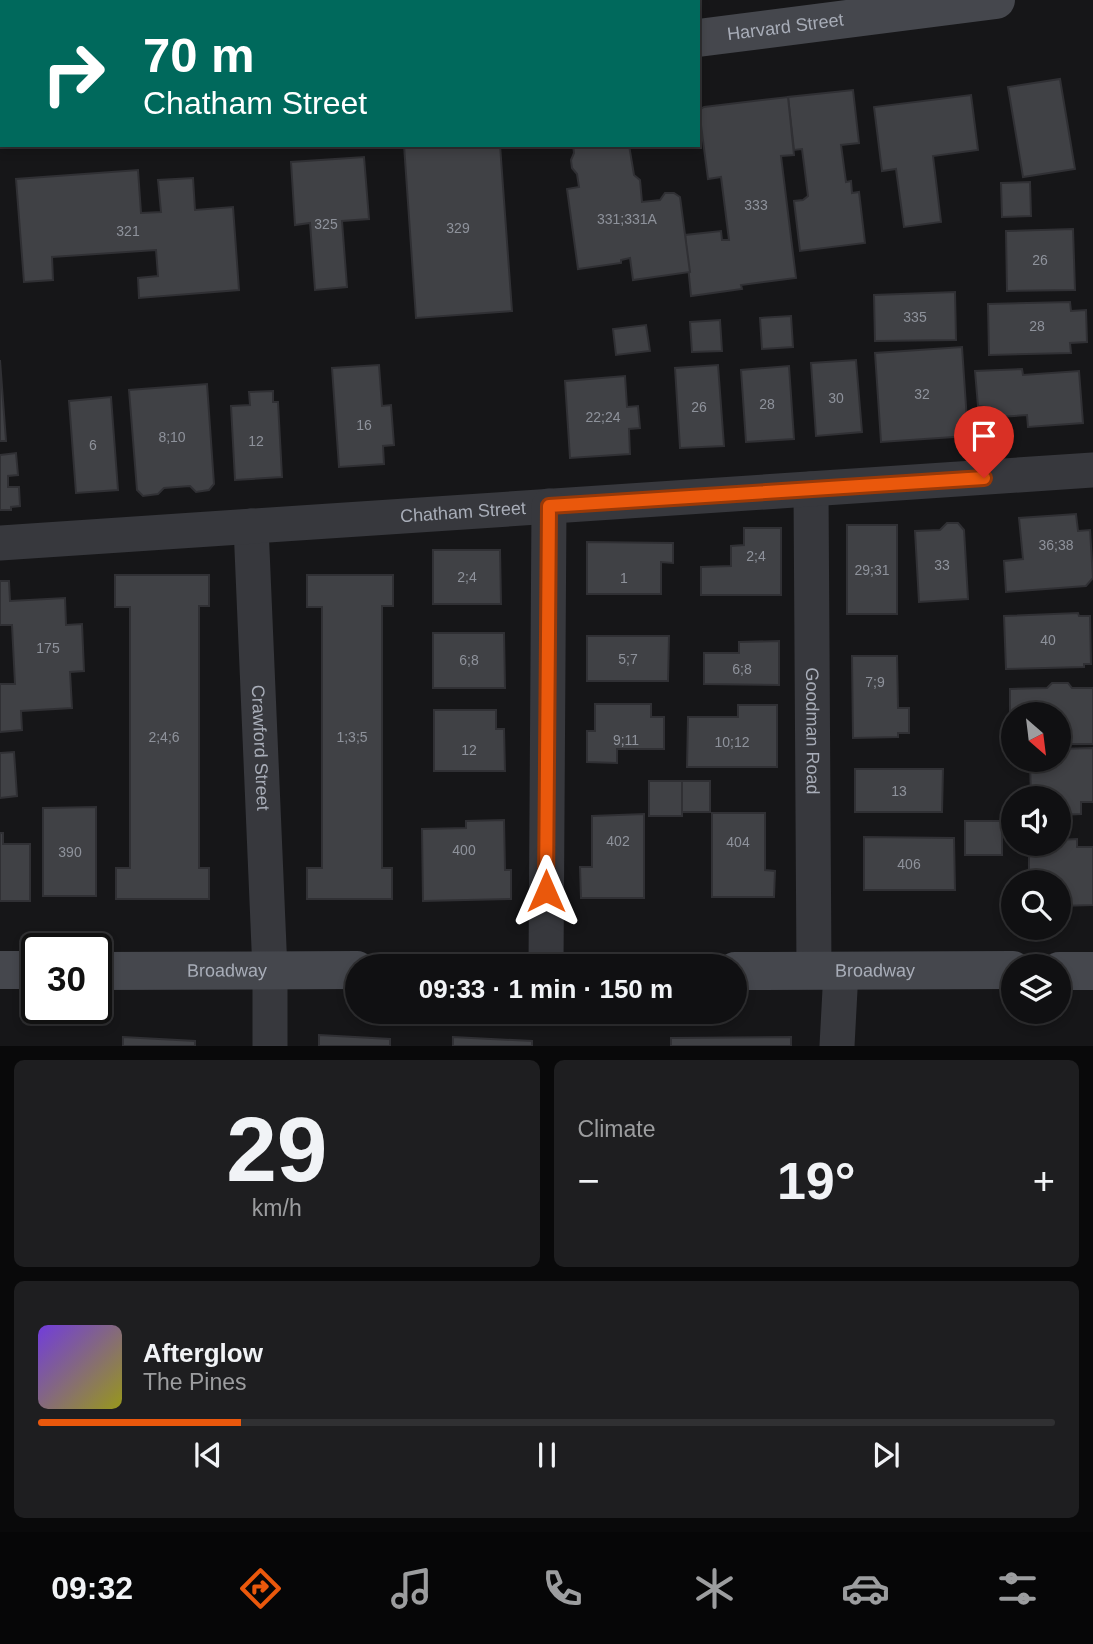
<!DOCTYPE html>
<html lang="en">
<head>
<meta charset="utf-8">
<style>
	:root { --surface:#101012; --page:#1e1e20; --text:#f1f3f6; --muted:#9c9d9f; --line:#303032; --accent:#ea580c }
	body { margin:0; font-family:Arial,sans-serif; background:var(--page); color:var(--text); height:100vh; display:flex; flex-direction:column; font-size:26px; white-space:nowrap }
	* { box-sizing:border-box; margin:0 }
	p { font-size:23px; color:var(--muted) }
	.icon { flex:none; width:38px; height:38px; fill:none; stroke:currentColor; stroke-width:2; stroke-linecap:round; stroke-linejoin:round }
	.map { position:relative; height:1046px; overflow:hidden }
	.panel { display:flex; flex-direction:column; gap:14px; padding:14px; background:#09090a; flex:1 }
	.panel>* { flex:none }
	.top-card { position:absolute; left:0px; top:0px; width:700px; height:147px; box-shadow:0 4px 10px #0003,0 0 0 2px var(--line); background:#00695c; color:#fff; overflow:hidden }
	.needle { width:46px; rotate:152deg }
	.fabs { position:absolute; left:1001px; top:702px; display:grid; gap:14px }
	.fabs a { display:grid; place-items:center; width:70px; height:70px; border-radius:50%; background:var(--surface); box-shadow:0 4px 10px #0003,0 0 0 2px var(--line); font-size:35px }
	.speed { position:absolute; left:21px; top:933px; display:flex; gap:14px; font-size:35px; font-weight:700; text-align:center }
	.speed>* { display:grid; place-content:center; width:91px; height:91px; border-radius:50%; background:var(--surface); box-shadow:0 4px 10px #0003,0 0 0 2px var(--line); line-height:1 }
	.speed .limit { border:4px solid #111; border-radius:10px; background:#fff; color:#111 }
	.pin { position:absolute; display:grid; place-items:center; width:60px; height:60px; color:#fff; margin:-72px -30px; border-radius:50% 50% 50% 0; rotate:-45deg; box-shadow:0 0 7px #0007 }
	.pin .icon { rotate:45deg }
	.me { position:absolute; width:77px; margin:-38px; rotate:0deg; stroke-linejoin:round; filter:drop-shadow(0 0 5px #0008) }
	.turn { display:flex; align-items:center; gap:24px; height:147px; padding:0 28px; font-size:32px }
	.turn .icon { width:91px; height:91px; stroke-width:2.5 }
	.turn b { display:block; font-size:49px; line-height:60px }
	.big { font-size:52px; font-weight:700; line-height:1.1 }
	.panel .card { flex:1; display:flex; flex-direction:column; justify-content:center; gap:10px; min-width:0; padding:0 24px; border-radius:10px; background:var(--page) }
	.panel .dial { align-items:center; gap:0 }
	.dial b { font-size:91px; line-height:1 }
	.song { display:flex; align-items:center; gap:21px }
	.cover { width:84px; height:84px; border-radius:10px; background:linear-gradient(135deg,hsl(260 70% 55%),hsl(60 70% 35%)) }
	.played { height:7px; border-radius:4px; background:linear-gradient(90deg,var(--accent) 20%,var(--line) 20%) }
	.keys { display:flex; justify-content:space-around; direction:ltr }
	.heat { display:flex; justify-content:space-between; align-items:center; font-size:38px; direction:ltr }
	.panel .tiles { flex:1; display:grid; gap:14px; grid-template-columns:1fr 1fr }
	.card:last-child { grid-column:span 2 }
	.trip { position:absolute; left:345px; top:954px; width:402px; height:70px; border-radius:35px; background:var(--surface); box-shadow:0 4px 10px #0003,0 0 0 2px var(--line); font-weight:700; line-height:70px; text-align:center }
	.tabs { display:flex; height:112px; justify-content:space-around; align-items:center; background:#060607; color:var(--muted) }
	.tabs .icon { width:49px; height:49px }
	.tabs .selected { color:var(--accent) }
	.tabs b { font-size:32px; color:var(--text) }
	.map>svg:first-child { display:block }
</style>
</head>
<body>
<div class="map">
<svg width="1093" height="1046" viewBox="0 0 1093 1046">
	<rect width="100%" height="100%" fill="#161618"/>
	<g fill="#404145" stroke="#303034" stroke-width="2">
		<polygon points="459,0 583,0 584,2 460,2"/>
		<polygon points="1060,79 1075,169 1023,177 1008,87"/>
		<polygon points="853,90 859,143 841,145 846,182 851,181 852,193 859,192 865,243 800,251 794,201 803,200 808,196 802,149 794,150 788,97"/>
		<polygon points="971,95 978,150 933,156 941,222 904,227 896,169 882,171 874,107"/>
		<polygon points="788,97 794,155 781,156 796,278 741,285 742,289 691,296 685,235 721,231 722,240 729,240 721,177 708,179 699,110 704,107"/>
		<polygon points="404,145 500,145 512,311 416,318"/>
		<polygon points="573,145 629,145 634,175 640,180 642,202 660,200 665,193 674,193 680,197 690,272 633,280 630,258 621,260 621,263 578,269 567,189 579,187 577,174 572,168 571,160 574,153"/>
		<polygon points="364,157 369,219 342,221 347,287 315,290 310,223 295,225 291,162"/>
		<polygon points="138,170 141,213 161,212 158,180 193,178 195,210 233,207 239,290 139,298 138,278 158,276 156,250 52,257 53,280 24,282 16,179"/>
		<polygon points="1030,182 1031,216 1002,217 1001,183"/>
		<polygon points="1073,229 1075,290 1007,291 1006,231"/>
		<polygon points="955,292 956,340 875,341 874,295"/>
		<polygon points="1070,302 1071,311 1086,310 1087,342 1070,343 1071,353 989,355 988,304"/>
		<polygon points="791,316 793,347 762,349 760,318"/>
		<polygon points="720,320 722,351 692,352 690,322"/>
		<polygon points="646,325 650,351 616,355 613,329"/>
		<polygon points="962,347 968,436 881,442 875,353"/>
		<polygon points="0,360 6,441 0,441"/>
		<polygon points="856,360 862,432 816,436 811,363"/>
		<polygon points="379,365 382,406 391,405 394,445 383,446 384,464 339,467 332,368"/>
		<polygon points="718,365 724,446 680,448 675,368"/>
		<polygon points="789,366 794,439 746,442 741,370"/>
		<polygon points="1022,369 1023,375 1079,371 1083,423 1028,427 1027,415 986,418 985,407 978,406 975,371"/>
		<polygon points="625,376 627,407 638,406 640,428 629,429 630,454 570,458 565,381"/>
		<polygon points="207,384 214,484 209,490 196,492 190,486 164,488 158,494 143,496 137,490 129,390"/>
		<polygon points="273,391 273,402 278,402 282,477 235,480 231,406 250,405 249,392"/>
		<polygon points="111,397 118,490 76,493 69,401"/>
		<polygon points="16,453 18,475 8,476 8,487 19,487 20,506 11,507 11,510 0,510 0,455"/>
		<polygon points="1076,514 1078,531 1090,530 1093,578 1086,586 1006,592 1004,561 1023,559 1019,518"/>
		<polygon points="947,523 958,523 964,530 968,599 919,602 915,531 940,530"/>
		<rect x="847" y="525" width="50" height="89"/>
		<polygon points="744,528 781,528 781,595 701,595 701,567 731,566 731,546 744,545"/>
		<polygon points="587,542 673,543 673,563 661,562 661,594 587,594"/>
		<polygon points="433,550 500,550 501,604 433,604"/>
		<polygon points="115,575 209,575 209,606 199,606 199,868 209,868 209,899 116,899 116,868 130,868 130,607 115,607"/>
		<polygon points="307,575 393,575 393,606 382,606 382,868 392,868 392,899 307,899 307,868 322,868 322,607 307,607"/>
		<polygon points="0,581 9,581 10,601 65,598 66,625 82,624 84,671 70,672 72,708 21,711 22,730 0,732 0,684 15,684 12,625 0,625"/>
		<polygon points="1078,613 1079,616 1090,616 1091,664 1084,664 1084,667 1006,669 1004,616"/>
		<polygon points="433,633 504,633 505,688 433,688"/>
		<polygon points="587,636 669,636 668,681 587,681"/>
		<polygon points="779,641 779,685 704,684 704,653 739,653 739,642"/>
		<polygon points="852,656 897,656 898,708 909,708 909,733 898,733 898,737 853,738"/>
		<polygon points="1052,683 1068,683 1072,688 1093,688 1093,744 1059,744 1059,714 1013,714 1013,745 1010,745 1010,689 1047,688"/>
		<polygon points="595,704 651,704 651,717 664,717 664,749 617,749 617,763 587,762 587,731 595,731"/>
		<polygon points="738,705 777,705 777,767 687,767 688,717 738,717"/>
		<polygon points="434,710 496,710 496,729 504,729 505,771 434,771"/>
		<polygon points="1093,748 1093,802 1081,802 1081,814 1059,815 1059,798 1031,798 1030,760 1059,760 1059,749"/>
		<polygon points="14,752 17,796 0,798 0,753"/>
		<polygon points="855,769 943,769 942,812 855,812"/>
		<rect x="649" y="781" width="33" height="35"/>
		<rect x="682" y="781" width="28" height="31"/>
		<polygon points="96,807 96,896 43,896 43,808"/>
		<polygon points="712,813 765,813 765,870 775,871 774,897 712,897"/>
		<polygon points="644,814 644,898 581,898 580,867 592,867 592,816"/>
		<polygon points="504,820 505,870 511,870 511,899 423,901 422,829 466,828 466,821"/>
		<rect x="965" y="821" width="37" height="34"/>
		<polygon points="0,833 3,833 3,844 30,844 30,901 0,901"/>
		<polygon points="864,837 954,838 955,890 864,890"/>
		<polygon points="1077,839 1077,847 1093,847 1093,905 1059,906 1059,882 1029,882 1029,844 1059,844 1059,840"/>
		<polygon points="319,1035 390,1039 390,1046 319,1046"/>
		<polygon points="123,1037 195,1041 195,1046 123,1046"/>
		<polygon points="453,1037 532,1041 532,1046 453,1046"/>
		<polygon points="791,1037 791,1046 671,1046 671,1038"/>
	</g>
	<g fill="none" stroke-linecap="round" stroke-linejoin="round">
		<g stroke="#37383d" stroke-width="35">
			<path id="s1" d="M811,489L814,971"/>
			<path id="s2" d="M251,526L270,971V1046"/>
			<path id="s3" d="M0,543L1093,470"/>
			<polyline points="546,966 549,506"/>
			<polyline points="837,1046 841,971"/>
		</g>
		<g stroke="#45474d" stroke-width="38">
			<path id="s4" d="M698,38L996,0"/>
			<polyline points="0,125 2,125"/>
			<polyline points="0,970 37,970"/>
			<path id="s5" d="M96,971L357,970"/>
			<path id="s6" d="M735,971L1013,970"/>
			<polyline points="1059,971 1093,971"/>
		</g>
	</g>
	<g fill="none" stroke-linecap="round" stroke-linejoin="round">
		<defs>
			<polyline id="route" points="546,891 549,506 984,478"/>
		</defs>
		<use href="#route" stroke="#983908" stroke-width="18"/>
		<use href="#route" stroke="#ea580c" stroke-width="12"/>
	</g>
	<g text-anchor="middle" dominant-baseline="central" stroke-width="7" stroke-linejoin="round" paint-order="stroke">
		<g font-size="14" fill="#8e929b">
			<text x="756" y="205">333</text>
			<text x="627" y="219">331;331A</text>
			<text x="326" y="224">325</text>
			<text x="458" y="228">329</text>
			<text x="128" y="231">321</text>
			<text x="1040" y="260">26</text>
			<text x="915" y="317">335</text>
			<text x="1037" y="326">28</text>
			<text x="922" y="394">32</text>
			<text x="836" y="398">30</text>
			<text x="767" y="404">28</text>
			<text x="699" y="407">26</text>
			<text x="603" y="417">22;24</text>
			<text x="364" y="425">16</text>
			<text x="172" y="437">8;10</text>
			<text x="256" y="441">12</text>
			<text x="93" y="445">6</text>
			<text x="1056" y="545">36;38</text>
			<text x="756" y="556">2;4</text>
			<text x="942" y="565">33</text>
			<text x="872" y="570">29;31</text>
			<text x="467" y="577">2;4</text>
			<text x="624" y="578">1</text>
			<text x="1048" y="640">40</text>
			<text x="48" y="648">175</text>
			<text x="628" y="659">5;7</text>
			<text x="469" y="660">6;8</text>
			<text x="742" y="669">6;8</text>
			<text x="875" y="682">7;9</text>
			<text x="164" y="737">2;4;6</text>
			<text x="352" y="737">1;3;5</text>
			<text x="626" y="740">9;11</text>
			<text x="732" y="742">10;12</text>
			<text x="469" y="750">12</text>
			<text x="899" y="791">13</text>
			<text x="618" y="841">402</text>
			<text x="738" y="842">404</text>
			<text x="464" y="850">400</text>
			<text x="70" y="852">390</text>
			<text x="909" y="864">406</text>
		</g>
		<g font-size="18" fill="#a8adb8" stroke="#111113">
			<text stroke="none"><textPath href="#s4" startOffset="88">Harvard Street</textPath></text>
			<text stroke="none"><textPath href="#s3" startOffset="464">Chatham Street</textPath></text>
			<text stroke="none"><textPath href="#s1" startOffset="242">Goodman Road</textPath></text>
			<text stroke="none"><textPath href="#s2" startOffset="222">Crawford Street</textPath></text>
			<text stroke="none"><textPath href="#s5" startOffset="131">Broadway</textPath></text>
			<text stroke="none"><textPath href="#s6" startOffset="140">Broadway</textPath></text>
		</g>
	</g>
</svg>
<div class="fabs">
<a><svg class="needle" viewBox="-14 -14 28 28"><path d="M0-13l5 13h-10z" fill="#e53935"/><path d="M0 13l5-13h-10z" fill="#9c9d9f"/></svg></a>
<a><svg class="icon" aria-label="sound" viewBox="0 0 24 24"><path d="M4 9h4l5-4v14l-5-4H4zM17 9q2 3 0 6"/></svg></a>
<a><svg class="icon" aria-label="search" viewBox="0 0 24 24"><circle cx="10" cy="10" r="6"/><path d="M15 15l6 6"/></svg></a>
<a><svg class="icon" aria-label="layers" viewBox="0 0 24 24"><path d="M12 4l9 5-9 5-9-5zM3 14l9 5 9-5"/></svg></a>
</div>
<div class="speed"><div class="limit">30</div></div>
<div class="pin" style="left:984px;top:478px;background:#d93025"><svg class="icon" aria-label="arrive" viewBox="0 0 24 24"><path d="M6 21V4h12l-3 4 3 4H6"/></svg></div>
<svg class="me" style="left:546px;top:891px" viewBox="-20 -20 40 40"><path d="M0-17L14 15 0 8-14 15z" fill="#ea580c" stroke="#fff" stroke-width="4"/></svg>
<div class="trip">09:33 · 1 min · 150 m</div>
<div class="top-card">
<div class="turn"><svg class="icon" aria-label="right" viewBox="0 0 24 24"><path d="M7 20v-9h11M14 6l5 5-5 5"/></svg><div><b>70 m</b>Chatham Street</div></div>
</div>
</div>
<section class="panel">
<div class="tiles">
<div class="card dial"><b>29</b><p>km/h</p></div>
<div class="card"><p>Climate</p>
<div class="heat"><a>−</a><b class="big">19°</b><a>+</a></div>
</div>
<div class="card">
<div class="song"><i class="cover"></i><div><b>Afterglow</b><p>The Pines</p></div></div>
<div class="played"></div>
<div class="keys"><svg class="icon" aria-label="previous" viewBox="0 0 24 24"><path d="M18 5L8 12l10 7zM5 5v14"/></svg><svg class="icon" aria-label="pause" viewBox="0 0 24 24"><path d="M8 5v14M16 5v14"/></svg><svg class="icon" aria-label="next" viewBox="0 0 24 24"><path d="M6 5l10 7-10 7zM19 5v14"/></svg></div>
</div>
</div>
</section>
<nav class="tabs">
<b>09:32</b>
<svg class="icon selected" aria-label="directions" viewBox="0 0 24 24"><path d="M12 3l9 9-9 9-9-9zM9 14v-3h6M13 9l2 2-2 2"/></svg>
<svg class="icon" aria-label="music" viewBox="0 0 24 24"><path d="M9 18V5l10-2v13"/><circle cx="6" cy="18" r="3"/><circle cx="16" cy="16" r="3"/></svg>
<svg class="icon" aria-label="phone" viewBox="0 0 24 24"><path d="M5 4h4l2 5-3 2q2 4 5 5l2-3 5 2v4C11 20 4 13 5 4z"/></svg>
<svg class="icon" aria-label="climate" viewBox="0 0 24 24"><path d="M12 3v18M4 7l16 10M4 17L20 7"/></svg>
<svg class="icon" aria-label="car" viewBox="0 0 24 24"><path d="M5 17H2v-5l4-1 3-4h7l3 4 3 1v5h-3M9 17h6M6 11h13"/><circle cx="7" cy="17" r="2"/><circle cx="17" cy="17" r="2"/></svg>
<svg class="icon" aria-label="filters" viewBox="0 0 24 24"><path d="M4 7h16M4 17h16"/><circle cx="9" cy="7" r="2"/><circle cx="15" cy="17" r="2"/></svg>
</nav>
</body>
</html>
